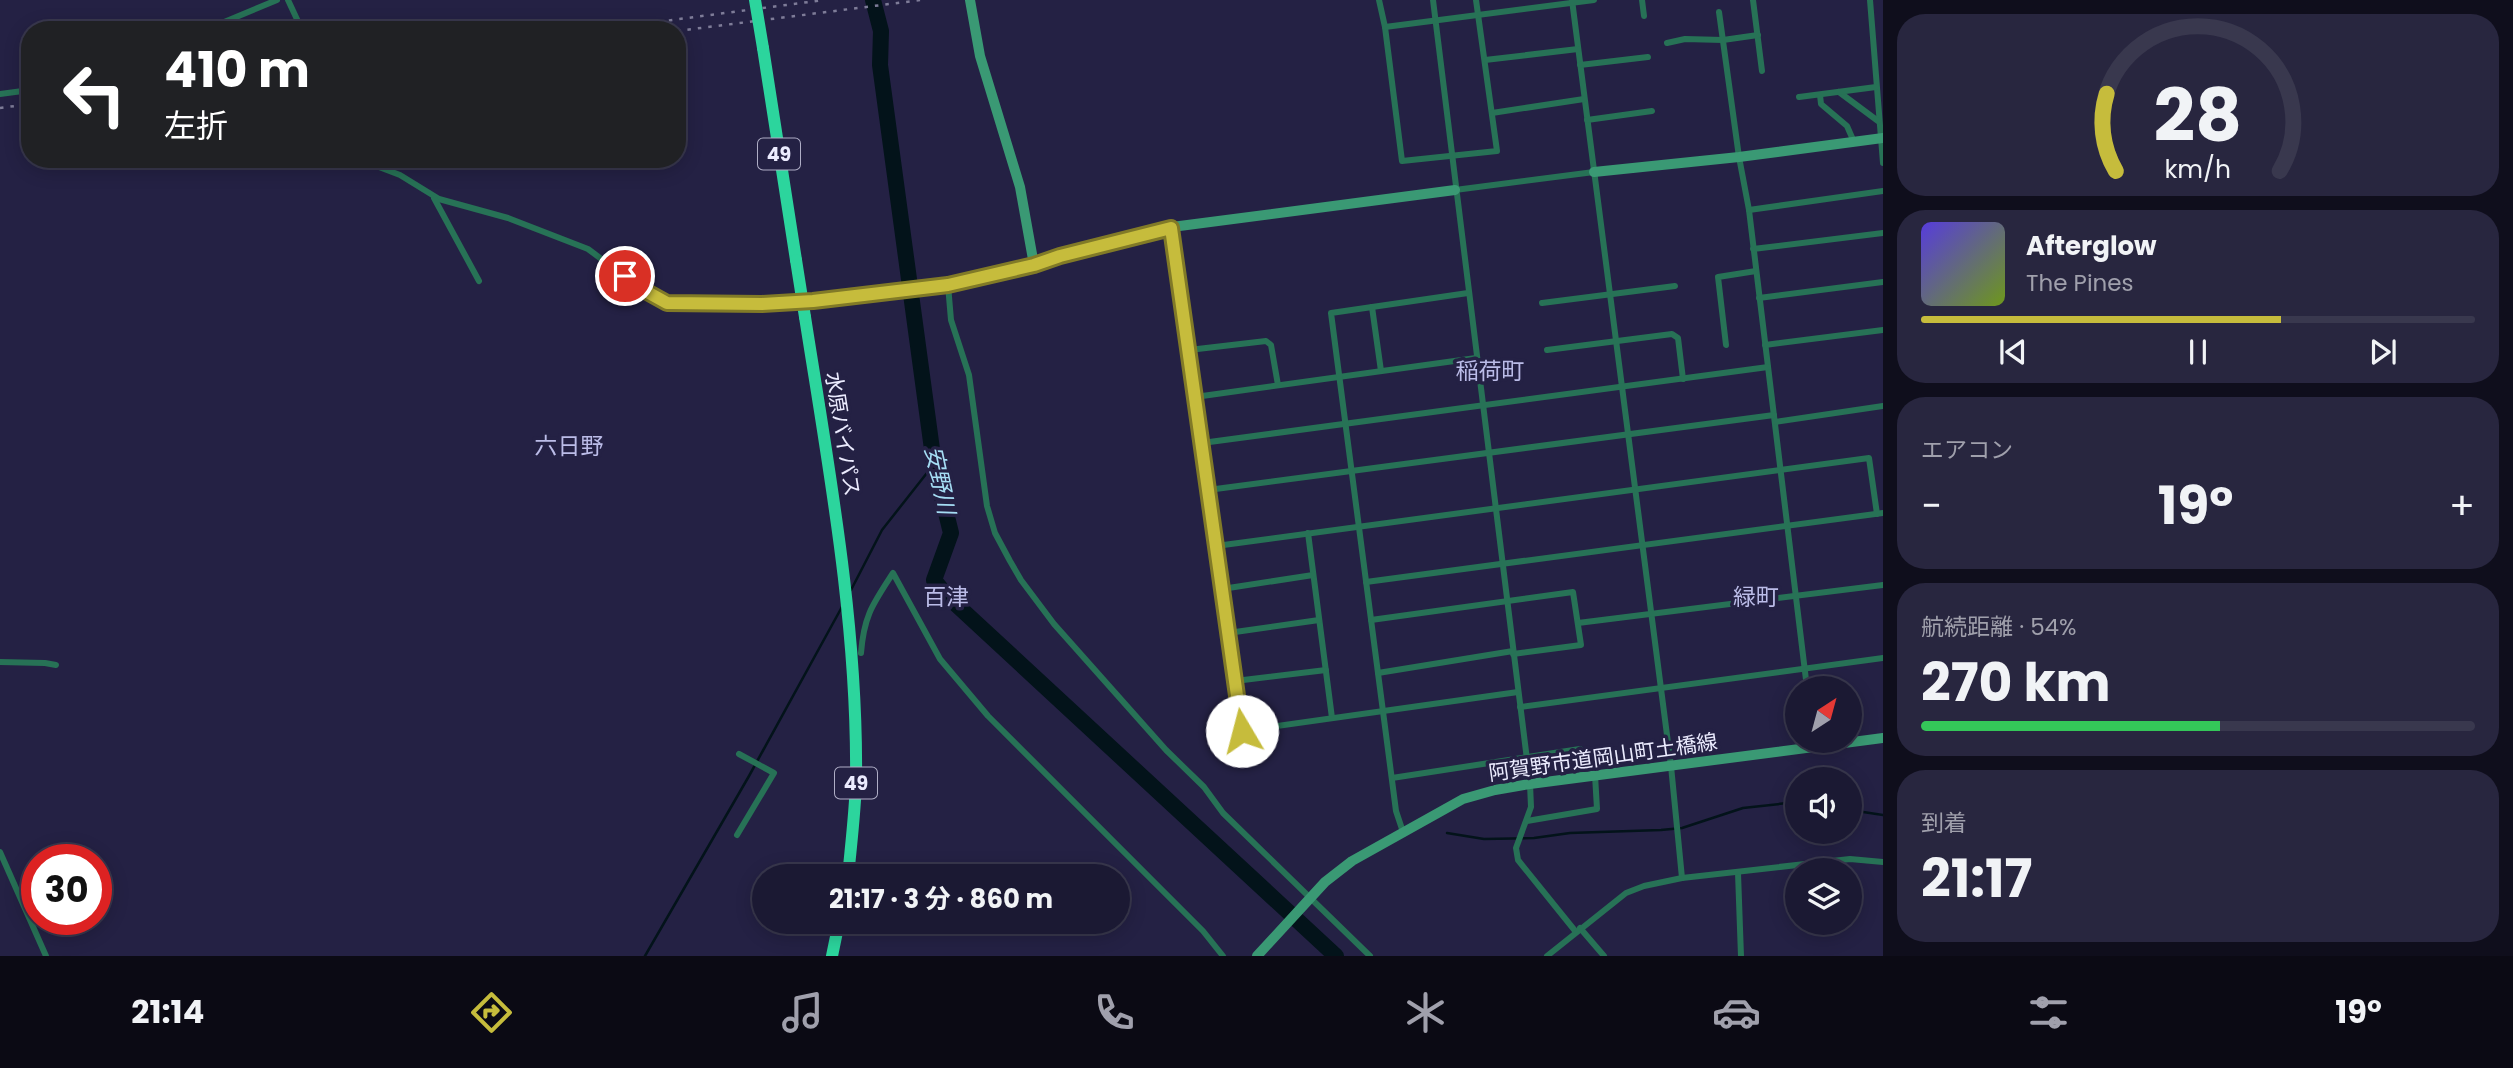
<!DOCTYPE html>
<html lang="ja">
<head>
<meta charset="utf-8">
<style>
	:root { --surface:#1b1933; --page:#28263f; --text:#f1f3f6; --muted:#a0a0ac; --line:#39384e; --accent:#c6bc3c }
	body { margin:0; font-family:Poppins,"Noto Sans JP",sans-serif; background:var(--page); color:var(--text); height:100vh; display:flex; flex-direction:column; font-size:26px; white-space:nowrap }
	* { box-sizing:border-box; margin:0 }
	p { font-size:23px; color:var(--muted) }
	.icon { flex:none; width:38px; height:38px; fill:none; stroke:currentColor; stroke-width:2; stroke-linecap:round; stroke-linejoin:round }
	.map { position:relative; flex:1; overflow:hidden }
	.panel { display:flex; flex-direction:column; gap:14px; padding:14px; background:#0f0e1c; width:630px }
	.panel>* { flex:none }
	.top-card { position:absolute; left:21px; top:21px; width:665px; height:147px; border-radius:28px; box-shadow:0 4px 18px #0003,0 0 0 2px var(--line); background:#202124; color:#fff; overflow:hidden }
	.needle { width:46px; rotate:36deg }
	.tools { position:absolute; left:1785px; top:676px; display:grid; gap:14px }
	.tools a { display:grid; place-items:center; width:77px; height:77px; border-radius:50%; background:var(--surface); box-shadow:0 4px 18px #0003,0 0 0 2px var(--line); font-size:35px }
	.speed { position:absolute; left:21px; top:844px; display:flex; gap:14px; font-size:35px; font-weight:700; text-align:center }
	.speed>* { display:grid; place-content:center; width:91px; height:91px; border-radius:50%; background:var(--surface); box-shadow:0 4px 18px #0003,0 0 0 2px var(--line); line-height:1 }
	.speed .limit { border:10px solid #d22; background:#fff; color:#111 }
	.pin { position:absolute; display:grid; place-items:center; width:60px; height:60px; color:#fff; margin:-30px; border:4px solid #fff; border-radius:50%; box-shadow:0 2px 7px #0007 }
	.me { position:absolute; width:77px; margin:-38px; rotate:352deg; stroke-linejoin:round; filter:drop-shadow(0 0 5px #0008) }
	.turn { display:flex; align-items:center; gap:24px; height:147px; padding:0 28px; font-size:32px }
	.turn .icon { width:91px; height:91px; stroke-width:2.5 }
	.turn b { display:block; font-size:49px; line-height:60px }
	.big { font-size:52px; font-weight:700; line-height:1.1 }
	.panel .card { flex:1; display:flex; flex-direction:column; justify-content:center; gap:10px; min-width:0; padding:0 24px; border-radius:28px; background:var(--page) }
	.panel .dial { align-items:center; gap:0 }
	.dial svg { height:182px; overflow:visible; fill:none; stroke:var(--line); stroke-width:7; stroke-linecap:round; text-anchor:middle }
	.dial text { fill:var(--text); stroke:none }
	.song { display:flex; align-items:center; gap:21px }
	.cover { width:84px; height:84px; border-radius:10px; background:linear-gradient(135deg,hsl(250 70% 55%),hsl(80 70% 35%)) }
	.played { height:7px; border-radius:4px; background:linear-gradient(90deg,var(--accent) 65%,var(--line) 65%) }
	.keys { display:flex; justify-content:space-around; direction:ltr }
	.heat { display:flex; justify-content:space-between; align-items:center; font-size:38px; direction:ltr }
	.charge { height:10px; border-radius:5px; background:linear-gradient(90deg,#34c759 54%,var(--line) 0) }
	.trip { position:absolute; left:752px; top:864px; width:378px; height:70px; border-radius:35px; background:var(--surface); box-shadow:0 4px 18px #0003,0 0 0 2px var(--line); font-weight:700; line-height:70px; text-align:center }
	.tabs { display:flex; height:112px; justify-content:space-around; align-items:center; background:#0b0a14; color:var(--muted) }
	.tabs .icon { width:49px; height:49px }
	.tabs .current { color:var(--accent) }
	.tabs b { font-size:32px; color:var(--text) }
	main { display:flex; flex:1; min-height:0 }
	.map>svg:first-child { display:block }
</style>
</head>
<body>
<main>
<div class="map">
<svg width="1883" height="956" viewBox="0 0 1883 956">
	<rect width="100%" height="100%" fill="#242144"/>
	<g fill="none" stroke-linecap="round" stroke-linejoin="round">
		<g stroke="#03131a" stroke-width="2.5">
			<polyline points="851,590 882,530 934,464"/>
			<polyline points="1850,810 1883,815"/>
			<polyline points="1447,833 1484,839 1534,838 1570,833 1661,830 1682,828 1743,808 1797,802"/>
			<polyline points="645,956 749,776 843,605"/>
		</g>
		<polyline stroke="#03131a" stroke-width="16" points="873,0 881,31 880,65 934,464 951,533 934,580 947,596 1336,956"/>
		<g stroke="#277256" stroke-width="6">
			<polyline points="288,0 302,30"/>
			<polyline points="1379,0 1385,27 1402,161 1497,151 1476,0"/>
			<polyline points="1433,0 1530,784 1531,807 1516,848 1518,860 1576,932"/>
			<polyline points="1572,0 1671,766 1682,878"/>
			<polyline points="1642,0 1644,16"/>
			<polyline points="1753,0 1762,71"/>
			<polyline points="1870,0 1883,163"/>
			<polyline points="1719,12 1739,157 1749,210 1807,688"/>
			<polyline points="1385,27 1594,0"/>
			<polyline points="205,30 277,0"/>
			<polyline points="1667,43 1685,39 1723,40 1758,35"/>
			<polyline points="1485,60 1578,49"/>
			<polyline points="1580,65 1648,57"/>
			<polyline points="1839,92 1878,121"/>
			<polyline points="0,94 30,90"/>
			<polyline points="1820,95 1821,104 1847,126 1854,142"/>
			<polyline points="1799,97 1876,87"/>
			<polyline points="1492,113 1584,99"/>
			<polyline points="1587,120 1652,111"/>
			<polyline points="349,159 363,167 379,167 400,175 439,199 508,218 588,249 640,288 667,303"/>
			<polyline points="1455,190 1594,172"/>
			<polyline points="434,198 479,281"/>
			<polyline points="1749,210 1883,191"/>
			<polyline points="1172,227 1244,747"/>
			<polyline points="1753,249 1883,233"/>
			<polyline points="948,285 951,320 969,375 987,506 995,533 1010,561 1021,580 1054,624 1166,750 1204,787 1223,813 1370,956"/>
			<polyline points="1759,298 1883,282"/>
			<polyline points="1542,303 1675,286"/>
			<polyline points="1372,307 1381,371"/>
			<polyline points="1726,345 1718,277 1756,271"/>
			<polyline points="1765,345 1883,330"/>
			<polyline points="1189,350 1266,341 1271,345 1278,385"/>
			<polyline points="1547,350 1672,334 1678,338 1683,379"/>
			<polyline points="1195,397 1476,358"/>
			<polyline points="1775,422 1883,406"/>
			<polyline points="1202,443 1768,367"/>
			<polyline points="1208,490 1774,415"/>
			<polyline points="1308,533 1332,718"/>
			<polyline points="1216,546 1869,458 1877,514"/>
			<polyline points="1366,582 1883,513"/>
			<polyline points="1222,589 1313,575"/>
			<polyline points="1371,620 1573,592 1581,645 1513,654"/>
			<polyline points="1578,623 1883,585"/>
			<polyline points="1228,633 1319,620"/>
			<path d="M861,653C864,615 873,604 893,573L940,659L988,716L1203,931L1223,956"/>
			<polyline points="0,662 45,663 56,665"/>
			<polyline points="1378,673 1513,651"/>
			<polyline points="1235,681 1326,670"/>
			<polyline points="1520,707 1883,658"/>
			<polyline points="1242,731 1518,692"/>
			<polyline points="1392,778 1580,749 1583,777"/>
			<polyline points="1527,821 1597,809 1595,775"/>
			<polyline points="1403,832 1396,811 1331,313 1468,293"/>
			<polyline points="737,835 774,773 739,754"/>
			<polyline points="0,852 46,956"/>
			<polyline points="1738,873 1741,956"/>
			<polyline points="1580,928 1604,956"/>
			<polyline points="1547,956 1626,893 1644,886 1682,878 1850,859 1883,862"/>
		</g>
		<g stroke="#3a9974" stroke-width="10">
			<polyline points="970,0 980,56 1020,187 1034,265"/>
			<polyline points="1594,172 1739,157 1883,138"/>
			<polyline points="667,303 762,304 813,301 948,285 1034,265 1060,255 1172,227 1455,190"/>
			<polyline points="1257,956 1325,882 1352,861 1463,799 1495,790 1530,784 1883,738"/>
		</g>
		<g stroke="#2cd59d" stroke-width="12">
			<polyline points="763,48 796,260"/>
			<path d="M805,317C829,470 858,626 856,781C855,813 851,845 848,877"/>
			<polyline points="832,956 839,922"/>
		</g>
		<g stroke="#7e7c98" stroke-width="2.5" stroke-dasharray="3.5 7" stroke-linecap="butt">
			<polyline points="596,30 824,0"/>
			<polyline points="677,31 921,0"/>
			<polyline points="0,108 30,104"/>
		</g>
		<g stroke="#2cd59d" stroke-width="12">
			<polyline points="755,0 763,48"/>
			<polyline points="796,260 805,317"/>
		</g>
	</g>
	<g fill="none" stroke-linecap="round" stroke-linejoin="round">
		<defs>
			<polyline id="route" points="625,276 640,288 667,303 762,304 813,301 948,285 1034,265 1060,256 1171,228 1242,731"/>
		</defs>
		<use href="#route" stroke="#817a27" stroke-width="18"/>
		<use href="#route" stroke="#c6bc3c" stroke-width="12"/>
	</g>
	<g text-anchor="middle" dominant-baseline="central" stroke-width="7" stroke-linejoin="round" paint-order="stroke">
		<g fill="#242144" stroke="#afaec6" stroke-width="2">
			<rect x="758" y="138.5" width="42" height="31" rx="5"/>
			<rect x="835" y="767.5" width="42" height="31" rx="5"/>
		</g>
		<g font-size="19" font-weight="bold" fill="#ebebfe">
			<text x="779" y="154">49</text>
			<text x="856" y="783">49</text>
		</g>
		<g font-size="21" fill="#ebebfe" stroke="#242144">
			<text transform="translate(843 434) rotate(81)">水原バイパス</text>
			<text transform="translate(1603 757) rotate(-8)">阿賀野市道岡山町土橋線</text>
		</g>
		<g font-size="23" fill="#bbbce8" stroke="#242144">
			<text x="1490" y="371">稲荷町</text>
			<text x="569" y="446">六日野</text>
			<text x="946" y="597">百津</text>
			<text x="1756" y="597">緑町</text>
		</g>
		<g font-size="23" font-style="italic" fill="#a5ddf4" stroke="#242144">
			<text transform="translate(940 480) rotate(78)">安野川</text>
		</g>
	</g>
</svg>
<div class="tools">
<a><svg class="needle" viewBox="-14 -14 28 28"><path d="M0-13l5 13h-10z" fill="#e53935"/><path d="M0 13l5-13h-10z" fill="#a0a0ac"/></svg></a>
<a><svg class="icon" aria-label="sound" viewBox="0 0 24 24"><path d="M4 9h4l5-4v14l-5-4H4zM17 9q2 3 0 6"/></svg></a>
<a><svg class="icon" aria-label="layers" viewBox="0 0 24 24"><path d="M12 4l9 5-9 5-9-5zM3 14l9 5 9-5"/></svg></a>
</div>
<div class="speed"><div class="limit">30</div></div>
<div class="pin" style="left:625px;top:276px;background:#d93025"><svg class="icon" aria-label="arrive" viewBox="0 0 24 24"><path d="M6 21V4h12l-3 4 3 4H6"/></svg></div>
<svg class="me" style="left:1242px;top:731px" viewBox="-20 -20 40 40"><circle r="19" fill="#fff"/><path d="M0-13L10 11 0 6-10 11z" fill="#c6bc3c"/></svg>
<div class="trip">21:17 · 3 分 · 860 m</div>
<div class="top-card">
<div class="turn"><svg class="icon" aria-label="left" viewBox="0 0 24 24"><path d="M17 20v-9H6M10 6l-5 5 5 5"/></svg><div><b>410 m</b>左折</div></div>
</div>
</div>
<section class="panel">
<div class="card dial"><svg viewBox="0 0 100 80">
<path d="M14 69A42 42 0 1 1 86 69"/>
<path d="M14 69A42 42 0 0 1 10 35" stroke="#c6bc3c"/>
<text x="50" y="56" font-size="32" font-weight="700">28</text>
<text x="50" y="72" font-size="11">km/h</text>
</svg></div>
<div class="card">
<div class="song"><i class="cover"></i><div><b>Afterglow</b><p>The Pines</p></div></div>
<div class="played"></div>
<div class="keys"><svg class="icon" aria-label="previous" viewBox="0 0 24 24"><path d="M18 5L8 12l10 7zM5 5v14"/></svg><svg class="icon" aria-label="pause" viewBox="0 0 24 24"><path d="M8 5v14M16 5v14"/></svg><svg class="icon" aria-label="next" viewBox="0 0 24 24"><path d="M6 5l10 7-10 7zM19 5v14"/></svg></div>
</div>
<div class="card"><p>エアコン</p>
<div class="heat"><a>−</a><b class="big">19°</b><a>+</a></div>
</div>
<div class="card"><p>航続距離 · 54%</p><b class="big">270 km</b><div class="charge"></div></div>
<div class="card"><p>到着</p><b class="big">21:17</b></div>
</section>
</main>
<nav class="tabs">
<b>21:14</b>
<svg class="icon current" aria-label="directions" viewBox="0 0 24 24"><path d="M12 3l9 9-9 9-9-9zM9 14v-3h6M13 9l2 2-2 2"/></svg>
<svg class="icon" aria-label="music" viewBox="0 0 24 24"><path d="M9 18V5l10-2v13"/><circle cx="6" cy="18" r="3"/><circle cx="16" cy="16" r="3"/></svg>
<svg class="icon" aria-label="phone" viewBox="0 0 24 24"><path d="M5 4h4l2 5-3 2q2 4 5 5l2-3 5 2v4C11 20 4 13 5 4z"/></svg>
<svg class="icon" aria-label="climate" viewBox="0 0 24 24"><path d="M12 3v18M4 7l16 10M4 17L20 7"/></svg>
<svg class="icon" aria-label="car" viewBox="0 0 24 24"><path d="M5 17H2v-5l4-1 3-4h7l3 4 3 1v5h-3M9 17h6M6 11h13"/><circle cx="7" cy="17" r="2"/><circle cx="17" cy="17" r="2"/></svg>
<svg class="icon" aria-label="filters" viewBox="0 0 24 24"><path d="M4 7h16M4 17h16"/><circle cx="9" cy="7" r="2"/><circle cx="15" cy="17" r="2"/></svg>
<b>19°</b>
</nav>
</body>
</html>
